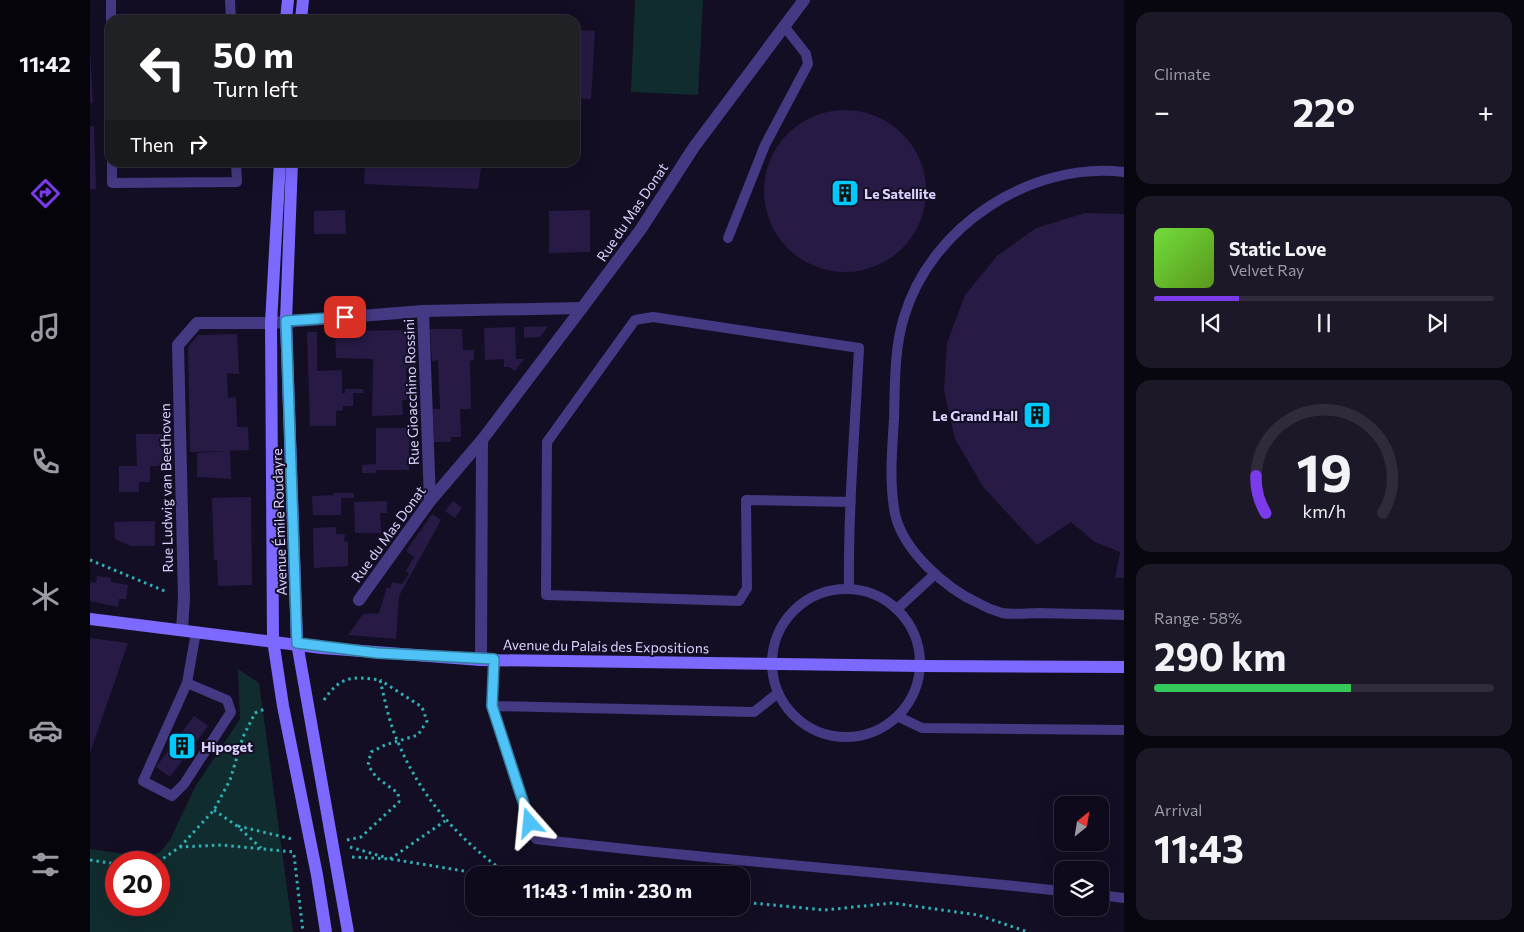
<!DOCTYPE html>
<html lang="en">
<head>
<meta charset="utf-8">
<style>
	:root { --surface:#0f0a1b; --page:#1d1828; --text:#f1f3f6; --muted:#9b9aa3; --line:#2f2b3a; --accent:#7c3aed }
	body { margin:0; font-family:Commissioner,sans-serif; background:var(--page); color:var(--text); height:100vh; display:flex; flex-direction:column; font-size:19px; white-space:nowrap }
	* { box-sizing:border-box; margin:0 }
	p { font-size:16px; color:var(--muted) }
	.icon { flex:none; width:28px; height:28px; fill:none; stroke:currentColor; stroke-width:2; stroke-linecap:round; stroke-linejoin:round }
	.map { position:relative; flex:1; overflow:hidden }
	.details { display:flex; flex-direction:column; gap:12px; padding:12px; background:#08060f; width:400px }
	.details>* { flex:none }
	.top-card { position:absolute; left:15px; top:15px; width:475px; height:152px; border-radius:15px; box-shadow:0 5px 20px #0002,0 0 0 1px var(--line); background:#202124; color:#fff; overflow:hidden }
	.needle { width:32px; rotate:30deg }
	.controls { position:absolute; left:964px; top:796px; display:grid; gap:10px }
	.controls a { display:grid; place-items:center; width:55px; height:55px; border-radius:10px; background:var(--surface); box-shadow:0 5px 20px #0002,0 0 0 1px var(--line); font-size:25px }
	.speed { position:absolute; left:15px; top:851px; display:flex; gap:10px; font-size:25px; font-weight:700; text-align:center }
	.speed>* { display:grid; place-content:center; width:65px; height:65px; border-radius:50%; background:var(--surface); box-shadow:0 5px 20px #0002,0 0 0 1px var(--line); line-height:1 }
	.speed .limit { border:8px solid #d22; background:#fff; color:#111 }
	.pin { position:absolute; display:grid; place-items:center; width:42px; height:42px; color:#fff; margin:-21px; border-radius:10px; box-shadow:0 2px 8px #0006 }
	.me { position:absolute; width:55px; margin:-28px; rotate:342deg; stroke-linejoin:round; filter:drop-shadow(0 0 4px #0008) }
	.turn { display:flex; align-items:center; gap:18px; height:105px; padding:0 25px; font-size:22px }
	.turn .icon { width:65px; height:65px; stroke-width:2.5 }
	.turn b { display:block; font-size:35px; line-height:42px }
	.then { display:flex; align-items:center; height:48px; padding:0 25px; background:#0003; gap:10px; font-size:19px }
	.big { font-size:38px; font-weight:700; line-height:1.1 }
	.details .widget { flex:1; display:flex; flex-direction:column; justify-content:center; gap:8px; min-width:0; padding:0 18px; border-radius:15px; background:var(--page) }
	.details .dial { align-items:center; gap:0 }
	.dial svg { height:130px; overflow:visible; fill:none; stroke:var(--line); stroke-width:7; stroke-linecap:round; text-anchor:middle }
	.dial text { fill:var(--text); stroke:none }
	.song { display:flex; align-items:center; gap:15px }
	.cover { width:60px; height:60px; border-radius:8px; background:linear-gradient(135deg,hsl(100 70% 55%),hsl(90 70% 35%)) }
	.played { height:5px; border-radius:2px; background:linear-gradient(90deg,var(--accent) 25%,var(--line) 25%) }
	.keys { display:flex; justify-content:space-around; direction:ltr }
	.heat { display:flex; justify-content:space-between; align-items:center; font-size:28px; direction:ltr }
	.charge { height:8px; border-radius:4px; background:linear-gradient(90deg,#34c759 58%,var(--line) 0) }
	.trip { position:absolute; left:375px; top:866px; width:285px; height:50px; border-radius:15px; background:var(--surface); box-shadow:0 5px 20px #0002,0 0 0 1px var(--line); font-weight:700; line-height:50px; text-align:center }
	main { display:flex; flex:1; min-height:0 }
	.tabs { display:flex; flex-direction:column; width:90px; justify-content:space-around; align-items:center; background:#06040b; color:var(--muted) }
	.tabs .icon { width:35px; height:35px }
	.tabs .on { color:var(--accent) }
	.tabs b { font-size:22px; color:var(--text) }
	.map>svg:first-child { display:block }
</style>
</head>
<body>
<main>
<nav class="tabs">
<b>11:42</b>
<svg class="icon on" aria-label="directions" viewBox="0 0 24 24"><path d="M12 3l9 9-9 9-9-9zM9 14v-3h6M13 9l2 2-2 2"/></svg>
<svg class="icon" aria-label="music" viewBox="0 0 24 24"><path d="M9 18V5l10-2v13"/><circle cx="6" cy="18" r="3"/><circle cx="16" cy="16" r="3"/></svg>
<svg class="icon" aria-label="phone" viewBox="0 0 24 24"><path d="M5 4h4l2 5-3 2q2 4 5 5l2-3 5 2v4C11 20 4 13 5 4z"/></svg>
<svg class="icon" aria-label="climate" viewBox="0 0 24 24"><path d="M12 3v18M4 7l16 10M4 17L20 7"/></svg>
<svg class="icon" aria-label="car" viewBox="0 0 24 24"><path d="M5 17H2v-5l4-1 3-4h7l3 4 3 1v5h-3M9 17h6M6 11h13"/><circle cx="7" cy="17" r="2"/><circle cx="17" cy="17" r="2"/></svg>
<svg class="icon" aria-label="filters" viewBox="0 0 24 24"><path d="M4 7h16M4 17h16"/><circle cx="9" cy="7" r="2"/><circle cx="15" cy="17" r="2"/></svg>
</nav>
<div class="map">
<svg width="1034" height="932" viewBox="0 0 1034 932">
	<rect width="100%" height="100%" fill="#140e24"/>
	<g fill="#112c2e" fill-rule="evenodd">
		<polygon points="545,0 613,0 608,95 541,92"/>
		<path d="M148,669L169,683L203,932H0V849L56,857L70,852L80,840L105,787L150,719ZM69,862V905H26V862Z"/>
	</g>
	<g fill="#271a45">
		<polygon points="485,30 505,31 501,99 485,98"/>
		<polygon points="0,51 3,102 0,103"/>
		<circle cx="755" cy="191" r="81"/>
		<polygon points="0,126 4,126 6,189 0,189"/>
		<polygon points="275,162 392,162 388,189 274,184"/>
		<polygon points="255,210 256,234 224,234 224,211"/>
		<polygon points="500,210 500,252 459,253 459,211"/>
		<polygon points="995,213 1034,214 1034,578 1025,578 1030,552 1005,542 981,522 947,545 894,488 865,439 854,391 857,343 875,295 907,256 946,228"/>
		<polygon points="458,326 450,337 434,338 434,327"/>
		<polygon points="425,327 426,359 434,359 425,371 419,367 414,367 414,359 395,360 394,328"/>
		<polygon points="340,329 372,329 373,350 384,350 384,360 380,361 381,409 370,409 371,437 361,437 361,442 344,442 343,409 350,409 348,360 342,361"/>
		<polygon points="325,330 326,367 316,368 317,400 312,400 313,415 282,416 283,359 246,358 245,331"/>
		<polygon points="217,332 227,332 227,371 252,370 252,393 255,393 255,389 273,389 273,393 263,393 263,406 253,406 253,410 246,411 246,426 220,426"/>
		<polygon points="147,334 149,374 137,373 138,398 146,397 147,427 158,427 159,450 140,451 141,479 107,477 107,453 138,451 100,452 98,347 108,335"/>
		<polygon points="286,428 319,428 319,470 286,470 286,473 272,473 272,465 286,464"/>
		<polygon points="46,434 78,434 79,466 60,466 60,482 49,482 49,492 29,492 29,466 47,466"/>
		<polygon points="244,493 264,493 264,498 251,498 251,515 223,515 222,496 244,495"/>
		<polygon points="161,497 162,585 128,586 127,560 124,560 122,498"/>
		<polygon points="297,501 297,513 290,513 291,533 265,533 264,502"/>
		<polygon points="363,501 372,508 365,518 355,511"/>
		<polygon points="342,514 351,520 309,596 306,639 258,635 273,614 289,613 297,587 300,589 302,582 312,584 319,574 316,571 324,557 316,551"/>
		<polygon points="65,521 65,546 41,546 25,539 24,522"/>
		<polygon points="246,527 246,534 255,534 254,541 258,542 258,566 224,568 223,528"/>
		<polygon points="7,576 21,578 21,582 38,585 36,599 29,599 28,607 0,601 0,582 6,583"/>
		<polygon points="0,638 38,643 0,753"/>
		<polygon points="104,716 118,726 80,777 66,767"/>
	</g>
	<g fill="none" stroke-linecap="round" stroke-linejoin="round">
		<g stroke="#2eb0b6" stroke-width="3" stroke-dasharray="2.5 4" stroke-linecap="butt">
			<polyline points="0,560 77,592"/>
			<path d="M234,700C250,676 263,676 290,680C295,700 299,723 308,742C331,798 370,841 419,875"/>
			<polyline points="124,810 147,826 171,848"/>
			<polyline points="148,826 202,839"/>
			<polyline points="257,840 271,837 309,802 308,793 286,777 278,765 281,752 295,745 328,735 337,721 332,707 290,680"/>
			<polyline points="90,847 124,810 140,780 153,737 165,713 177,708"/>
			<polyline points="260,847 294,857"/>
			<polyline points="204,855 213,932"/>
			<polyline points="262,857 301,859 398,875"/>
			<polyline points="300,859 355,821"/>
			<polyline points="0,860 26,864"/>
			<polyline points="68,862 90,847 132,845 204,852"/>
			<polyline points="651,902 735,910 802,903 888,915 938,932"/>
		</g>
		<g stroke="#443983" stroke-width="10">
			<polyline points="21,0 21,20"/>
			<polyline points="140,0 141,20"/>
			<polyline points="22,162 22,183 147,182 146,162"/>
			<path d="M1034,172C941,161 841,226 814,317C804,349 805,386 804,419C802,451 799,482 805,514C813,550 855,588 888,603C895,607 905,611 912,613C924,615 938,613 950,613C978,614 1006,614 1034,615"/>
			<polyline points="638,238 675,145 718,64 716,54 694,26"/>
			<circle cx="756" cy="663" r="74"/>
			<path d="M759,589C758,508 765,428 769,348L563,317L545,320L457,442L456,595L649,601L657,588L656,500L761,502"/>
			<polyline points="807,609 844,575"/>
			<path d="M405,659L402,706L446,839C621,860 797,872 972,891"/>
			<polyline points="97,683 137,700 141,712 94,784 82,796 53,781 97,683 106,632"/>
			<polyline points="402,706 664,712 688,693"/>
			<polyline points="809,717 832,728 1034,730"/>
			<polyline points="1010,895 1034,898"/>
		</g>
		<g stroke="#443983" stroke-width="12">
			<polyline points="333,311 340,501"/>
			<polyline points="269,600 340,501 392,440 492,308 551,229 604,147 714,0"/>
			<polyline points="92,630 94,598 88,345 107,323 181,323 333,311 492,308"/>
			<polyline points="391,660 392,440"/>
		</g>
		<g stroke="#7c69ff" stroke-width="12">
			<polyline points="196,20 198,0"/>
			<polyline points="211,20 213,0"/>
			<polyline points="190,162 181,323 183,640 193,706 227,875 236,932"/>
			<polyline points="202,162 196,321 207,643 258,932"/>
			<polyline points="0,619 232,648 391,660 831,666 1034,667"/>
		</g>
	</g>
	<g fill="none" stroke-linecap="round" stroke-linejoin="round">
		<defs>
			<polyline id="route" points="255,317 196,321 207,643 287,653 404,659 402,706 440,823"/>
		</defs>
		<use href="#route" stroke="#337fa1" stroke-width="12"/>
		<use href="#route" stroke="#4fc3f7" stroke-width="9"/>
	</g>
	<defs>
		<symbol id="building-square" viewBox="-11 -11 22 22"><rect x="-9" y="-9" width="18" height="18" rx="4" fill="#00c9fd" stroke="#140e24"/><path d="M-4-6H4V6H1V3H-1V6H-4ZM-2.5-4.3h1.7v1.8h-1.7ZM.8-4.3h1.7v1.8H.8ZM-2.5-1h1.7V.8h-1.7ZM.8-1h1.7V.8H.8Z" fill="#111"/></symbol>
	</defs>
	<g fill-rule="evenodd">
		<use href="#building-square" x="739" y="177" width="32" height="32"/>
		<use href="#building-square" x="931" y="399" width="32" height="32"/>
		<use href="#building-square" x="76" y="730" width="32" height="32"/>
	</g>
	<g text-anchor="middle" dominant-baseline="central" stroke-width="4" stroke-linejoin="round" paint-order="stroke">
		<g font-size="14" font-weight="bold" fill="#dbd2ff" stroke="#140e24" text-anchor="start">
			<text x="774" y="193">Le Satellite</text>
			<text x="928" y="415" text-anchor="end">Le Grand Hall</text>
			<text x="111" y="746">Hipoget</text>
		</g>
		<g font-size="14" fill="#dbd2ff" stroke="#140e24">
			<text transform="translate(542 212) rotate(-56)">Rue du Mas Donat</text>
			<text transform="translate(321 392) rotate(-92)">Rue Gioacchino Rossini</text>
			<text transform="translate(76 488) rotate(-91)">Rue Ludwig van Beethoven</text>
			<text transform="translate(189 522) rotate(-92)">Avenue Émile Roudayre</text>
			<text transform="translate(298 534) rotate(-54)">Rue du Mas Donat</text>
			<text transform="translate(516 646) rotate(1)">Avenue du Palais des Expositions</text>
		</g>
	</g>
</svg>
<div class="controls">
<a><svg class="needle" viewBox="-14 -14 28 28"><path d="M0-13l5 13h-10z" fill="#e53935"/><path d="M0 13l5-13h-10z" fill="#9b9aa3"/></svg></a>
<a><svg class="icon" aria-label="layers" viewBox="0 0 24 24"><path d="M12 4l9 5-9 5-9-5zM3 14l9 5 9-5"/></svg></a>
</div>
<div class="speed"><div class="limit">20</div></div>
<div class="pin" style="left:255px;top:317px;background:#d93025"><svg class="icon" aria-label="arrive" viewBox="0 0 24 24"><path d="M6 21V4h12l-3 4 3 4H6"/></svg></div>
<svg class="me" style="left:440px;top:823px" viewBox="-20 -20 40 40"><path d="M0-17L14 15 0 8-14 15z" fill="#4fc3f7" stroke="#fff" stroke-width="4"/></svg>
<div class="trip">11:43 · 1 min · 230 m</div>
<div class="top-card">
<div class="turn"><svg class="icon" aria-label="left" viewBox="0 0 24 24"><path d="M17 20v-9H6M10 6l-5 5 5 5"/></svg><div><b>50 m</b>Turn left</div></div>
<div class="then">Then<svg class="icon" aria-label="right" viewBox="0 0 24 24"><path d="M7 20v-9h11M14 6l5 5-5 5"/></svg></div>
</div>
</div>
<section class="details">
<div class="widget"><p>Climate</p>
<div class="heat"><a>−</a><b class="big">22°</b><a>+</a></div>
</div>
<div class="widget">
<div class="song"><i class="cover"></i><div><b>Static Love</b><p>Velvet Ray</p></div></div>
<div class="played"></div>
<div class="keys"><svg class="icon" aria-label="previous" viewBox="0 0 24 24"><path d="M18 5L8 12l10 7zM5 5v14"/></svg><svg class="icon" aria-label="pause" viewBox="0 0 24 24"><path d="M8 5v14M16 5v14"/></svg><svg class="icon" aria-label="next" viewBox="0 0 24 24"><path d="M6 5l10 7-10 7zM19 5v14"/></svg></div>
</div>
<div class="widget dial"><svg viewBox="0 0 100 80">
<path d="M14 69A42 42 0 1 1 86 69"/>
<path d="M14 69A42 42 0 0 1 8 46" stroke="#7c3aed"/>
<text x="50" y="56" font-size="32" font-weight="700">19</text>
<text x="50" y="72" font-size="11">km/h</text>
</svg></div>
<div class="widget"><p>Range · 58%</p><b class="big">290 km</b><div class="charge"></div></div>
<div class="widget"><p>Arrival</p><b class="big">11:43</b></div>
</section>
</main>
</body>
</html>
